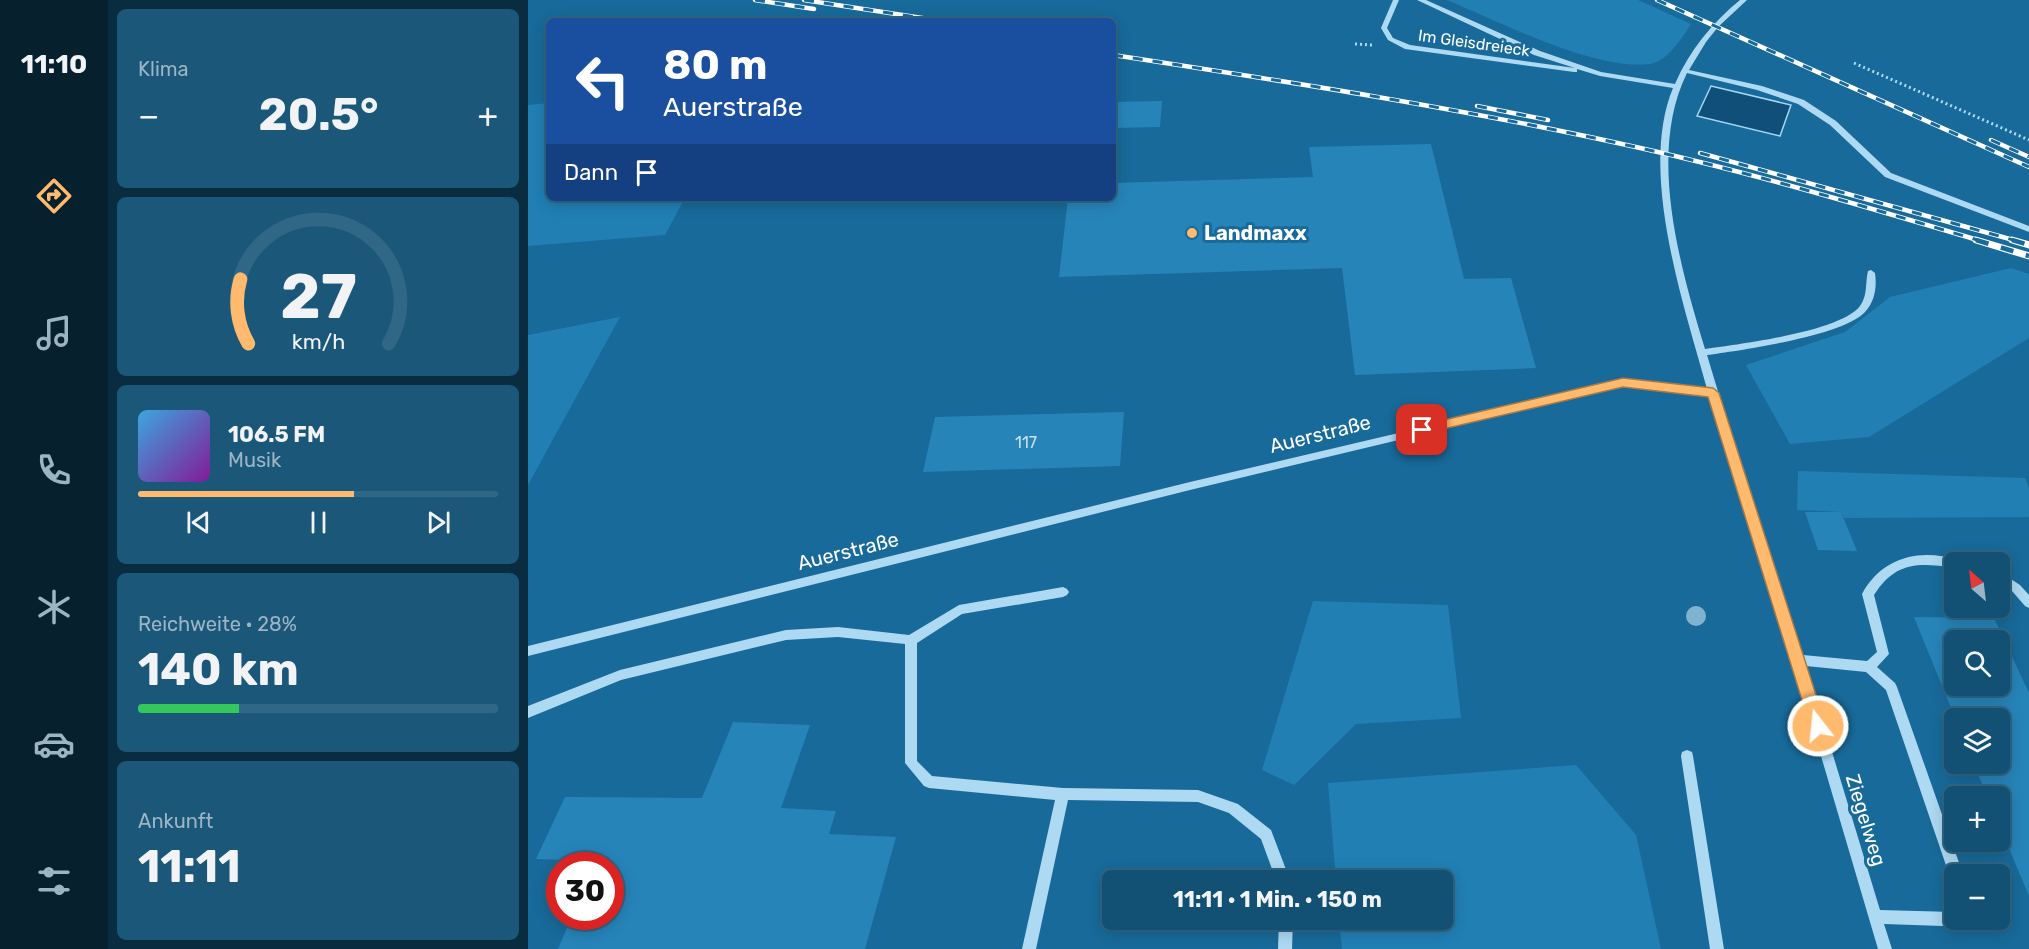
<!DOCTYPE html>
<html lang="de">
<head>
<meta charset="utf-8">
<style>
	:root { --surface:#125074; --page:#1b5779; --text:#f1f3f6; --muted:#9cb5c5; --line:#316786; --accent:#ffba6e }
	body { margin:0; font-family:Rubik,sans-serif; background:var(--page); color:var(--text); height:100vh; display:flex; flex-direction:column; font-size:22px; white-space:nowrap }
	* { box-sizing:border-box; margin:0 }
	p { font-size:20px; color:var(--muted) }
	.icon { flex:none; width:33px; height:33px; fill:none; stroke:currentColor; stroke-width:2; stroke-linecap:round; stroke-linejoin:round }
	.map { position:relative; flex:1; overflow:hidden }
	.side { display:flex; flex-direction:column; gap:9px; padding:9px; background:#0a2c40; width:420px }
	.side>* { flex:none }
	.banner { position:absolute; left:18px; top:18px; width:570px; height:183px; border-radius:9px; box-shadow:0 3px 15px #0003,0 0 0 2px var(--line); background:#1a4fa0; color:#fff; overflow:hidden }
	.needle { width:39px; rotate:332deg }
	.buttons { position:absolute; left:1416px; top:552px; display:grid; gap:12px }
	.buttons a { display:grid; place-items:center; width:66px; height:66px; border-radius:9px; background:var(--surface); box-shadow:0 3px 15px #0003,0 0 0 2px var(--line); font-size:30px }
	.speed { position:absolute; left:18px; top:852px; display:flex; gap:12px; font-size:30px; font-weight:700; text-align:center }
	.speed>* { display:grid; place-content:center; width:78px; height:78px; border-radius:50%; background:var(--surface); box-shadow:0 3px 15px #0003,0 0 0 2px var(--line); line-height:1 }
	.speed .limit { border:9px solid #d22; background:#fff; color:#111 }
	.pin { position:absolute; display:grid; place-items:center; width:51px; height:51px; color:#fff; margin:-26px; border-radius:12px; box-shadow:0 3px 9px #0006 }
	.me { position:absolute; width:66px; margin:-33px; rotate:344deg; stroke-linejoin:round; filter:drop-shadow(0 0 4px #0008) }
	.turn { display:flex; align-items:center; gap:21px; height:126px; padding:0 18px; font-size:27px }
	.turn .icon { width:78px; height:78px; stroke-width:2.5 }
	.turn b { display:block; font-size:42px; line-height:51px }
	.then { display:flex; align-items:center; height:57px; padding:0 18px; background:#0003; gap:12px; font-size:22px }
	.big { font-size:45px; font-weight:700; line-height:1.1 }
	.side .card { flex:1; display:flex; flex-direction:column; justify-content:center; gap:9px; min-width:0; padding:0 21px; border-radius:9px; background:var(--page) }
	.side .dial { align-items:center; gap:0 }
	.dial svg { height:156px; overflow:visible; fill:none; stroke:var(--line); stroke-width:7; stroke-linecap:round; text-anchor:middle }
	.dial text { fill:var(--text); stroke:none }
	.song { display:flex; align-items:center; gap:18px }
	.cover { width:72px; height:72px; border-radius:9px; background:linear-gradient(135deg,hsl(200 70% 55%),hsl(290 70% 35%)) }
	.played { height:6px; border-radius:3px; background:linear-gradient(90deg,var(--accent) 60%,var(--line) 60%) }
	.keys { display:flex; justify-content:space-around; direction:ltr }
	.heat { display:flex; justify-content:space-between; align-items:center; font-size:33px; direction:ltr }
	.charge { height:9px; border-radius:4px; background:linear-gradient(90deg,#34c759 28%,var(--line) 0) }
	.trip { position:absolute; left:574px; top:870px; width:351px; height:60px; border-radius:9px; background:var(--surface); box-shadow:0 3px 15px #0003,0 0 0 2px var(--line); font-weight:700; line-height:60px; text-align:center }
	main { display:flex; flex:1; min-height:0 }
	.dock { display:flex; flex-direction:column; width:108px; justify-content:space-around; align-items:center; background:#07202e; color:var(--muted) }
	.dock .icon { width:42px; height:42px }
	.dock .current { color:var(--accent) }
	.dock b { font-size:27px; color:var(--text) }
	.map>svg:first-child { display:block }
</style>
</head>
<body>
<main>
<nav class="dock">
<b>11:10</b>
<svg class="icon current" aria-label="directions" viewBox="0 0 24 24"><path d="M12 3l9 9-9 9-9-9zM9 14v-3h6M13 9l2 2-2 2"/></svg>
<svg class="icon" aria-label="music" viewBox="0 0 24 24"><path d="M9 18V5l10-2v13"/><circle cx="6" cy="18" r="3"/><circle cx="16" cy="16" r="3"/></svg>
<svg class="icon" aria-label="phone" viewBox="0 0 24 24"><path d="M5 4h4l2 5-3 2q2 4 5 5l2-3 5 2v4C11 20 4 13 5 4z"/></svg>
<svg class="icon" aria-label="climate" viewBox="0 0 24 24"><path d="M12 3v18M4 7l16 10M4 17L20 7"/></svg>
<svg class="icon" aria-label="car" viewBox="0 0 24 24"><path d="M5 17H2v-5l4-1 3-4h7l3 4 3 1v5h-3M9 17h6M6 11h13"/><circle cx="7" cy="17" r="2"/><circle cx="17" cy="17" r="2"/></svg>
<svg class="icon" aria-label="filters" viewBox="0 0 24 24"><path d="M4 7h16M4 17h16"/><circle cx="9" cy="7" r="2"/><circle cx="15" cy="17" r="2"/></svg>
</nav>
<section class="side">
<div class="card"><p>Klima</p>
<div class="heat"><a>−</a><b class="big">20.5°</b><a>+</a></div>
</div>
<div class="card dial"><svg viewBox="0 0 100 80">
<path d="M14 69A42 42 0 1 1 86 69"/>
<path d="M14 69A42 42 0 0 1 10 36" stroke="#ffba6e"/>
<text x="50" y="56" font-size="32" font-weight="700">27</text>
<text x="50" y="72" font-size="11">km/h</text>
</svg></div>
<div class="card">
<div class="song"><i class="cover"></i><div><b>106.5 FM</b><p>Musik</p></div></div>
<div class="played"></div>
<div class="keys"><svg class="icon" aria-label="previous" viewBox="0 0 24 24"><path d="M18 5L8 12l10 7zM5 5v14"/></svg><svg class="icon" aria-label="pause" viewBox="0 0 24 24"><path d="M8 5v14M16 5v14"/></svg><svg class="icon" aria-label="next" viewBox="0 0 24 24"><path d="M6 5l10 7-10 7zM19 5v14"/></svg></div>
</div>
<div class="card"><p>Reichweite · 28%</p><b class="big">140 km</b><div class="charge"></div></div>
<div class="card"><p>Ankunft</p><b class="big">11:11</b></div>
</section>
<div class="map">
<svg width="1501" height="949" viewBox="0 0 1501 949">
	<rect width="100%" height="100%" fill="#186a9a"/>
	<g fill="#217fb4">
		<path d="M919,0H1110L1163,24C1155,37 1138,63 1121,64C1065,70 972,22 919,0Z"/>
		<polygon points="21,103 21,198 157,198 137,235 0,246 0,105"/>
		<polygon points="1483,268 1501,274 1501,338 1341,437 1262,444 1218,365 1317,332 1362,297"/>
		<polygon points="92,317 0,485 0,335"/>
		<polygon points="1270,471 1497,478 1501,488 1501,517 1316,518 1313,512 1269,510"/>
		<polygon points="785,601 920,605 933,718 828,724 766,785 734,770"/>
		<polygon points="1048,765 1108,835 1133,949 814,949 811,920 915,920 915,880 808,880 800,783"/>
	</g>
	<polygon fill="#105078" stroke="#a1d7f4" stroke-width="1.5" points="1183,86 1263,105 1252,136 1169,116"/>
	<g fill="#2784b9" fill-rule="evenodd">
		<polygon points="634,101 632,127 585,128 585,102"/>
		<polygon points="903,144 936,279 983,278 1008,368 827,375 814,268 531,277 540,198 585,198 585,183 785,177 781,147"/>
		<polygon points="596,412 592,466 395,472 407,417"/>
		<polygon points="1277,512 1313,512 1329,551 1290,550"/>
		<path d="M1386,617L1466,618L1501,693V896L1472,827V796H1459L1446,764H1472V718H1427ZM1426,640H1472V686H1426Z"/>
		<polygon points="205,722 282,725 253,808 308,811 301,834 368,837 337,949 30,949 44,916 82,916 82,866 67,866 69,861 8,859 37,797 174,798"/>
	</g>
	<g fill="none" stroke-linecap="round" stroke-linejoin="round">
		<g stroke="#aed9f2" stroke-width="3" stroke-dasharray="2 3" stroke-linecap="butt">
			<polyline points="827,44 844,45"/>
			<polyline points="1326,63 1501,140"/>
		</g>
		<g fill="#aed9f2" fill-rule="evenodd">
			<path d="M865,0H871L859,28L865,38L882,45L1047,68L1006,55L889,0H898L1012,51L1073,72L1147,84C1161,51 1184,23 1212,0H1219L1190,27L1178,42L1161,70L1234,86L1276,100L1308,121L1363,173L1501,226V232L1357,177L1302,125L1270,104L1229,90L1159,73C1119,154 1152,266 1177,349C1211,344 1312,332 1332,306C1340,295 1337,283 1340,271L1343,270L1347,273C1349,287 1347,301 1337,312C1315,336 1214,350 1179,355L1217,481L1275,655L1339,661L1349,652L1334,594C1354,557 1392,548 1430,560L1431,562H1426V568C1390,562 1367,562 1346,595L1361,654L1349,667L1367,683L1369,687L1435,874H1426V880L1423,879L1421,874L1358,690L1338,672L1278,666L1352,910L1426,912V920H1451L1449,925L1444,927L1356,924L1364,949H1350L1275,695L1181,396L1096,386L662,490L0,656V646L662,482L1096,380L1179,389C1156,305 1110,172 1145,88L1072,76L1049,69V72H1046L877,49L860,40L853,28Z"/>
			<polygon points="1472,572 1492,585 1501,595 1501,608 1497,606 1484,591 1472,583"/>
			<polygon points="535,587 539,589 541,592 539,595 535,597 434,614 389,643 389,761 404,776 535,788 670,790 710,804 743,830 762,880 748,880 733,839 701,813 670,802 540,800 508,949 494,949 527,800 401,788 396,786 377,763 377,644 310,637 258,640 93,680 0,718 0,706 92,670 258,630 310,627 381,635 431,605"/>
			<polygon points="1159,750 1164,752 1165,756 1196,949 1182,949 1153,756 1154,752"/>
			<polygon points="751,920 765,920 764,949 750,949"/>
		</g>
		<defs>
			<g id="rail-far1">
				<polyline points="227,0 286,9"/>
				<polyline points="276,0 414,21"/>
				<polyline points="1129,0 1501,167"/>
				<path d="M585,55C755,81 926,107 1094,144C1215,170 1335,206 1453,241"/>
				<polyline points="949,106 1020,120"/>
				<polyline points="1463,140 1501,157"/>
				<polyline points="1172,153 1489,241"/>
			</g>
			<g id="rail">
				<polyline points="1448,240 1501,256"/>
				<polyline points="1484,240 1501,245"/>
			</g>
		</defs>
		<use href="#rail-far1" stroke="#fff" stroke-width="4.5"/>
		<use href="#rail" stroke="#fff" stroke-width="7"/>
		<use href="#rail-far1" stroke="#186a9a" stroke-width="3" stroke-dasharray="10" stroke-linecap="butt"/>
		<use href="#rail" stroke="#186a9a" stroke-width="4.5" stroke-dasharray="13" stroke-linecap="butt"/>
	</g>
	<circle fill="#80b3d0" cx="1168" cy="616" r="10"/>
	<polygon fill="#ffba6e" stroke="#a67948" stroke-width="1.5" points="1095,378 1185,388 1191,393 1298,726 1296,731 1290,734 1284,731 1282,726 1180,397 1095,387 894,434 887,430 894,425"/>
	<circle fill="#ffba6e" stroke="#186a9a" stroke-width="2" cx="664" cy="233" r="6"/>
	<g text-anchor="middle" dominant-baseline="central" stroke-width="6" stroke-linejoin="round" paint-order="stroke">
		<g font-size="16" fill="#fff" stroke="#186a9a">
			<text transform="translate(946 43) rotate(8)">Im Gleisdreieck</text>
		</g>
		<g font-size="16" fill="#c9e0ee">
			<text x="498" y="442">117</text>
		</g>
		<g font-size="20" font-weight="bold" fill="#fff" stroke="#186a9a" text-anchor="start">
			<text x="676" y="233">Landmaxx</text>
		</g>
		<g font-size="20" fill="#fff" stroke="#186a9a">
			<text transform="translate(792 434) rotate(-14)">Auerstraße</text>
			<text transform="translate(320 551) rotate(-14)">Auerstraße</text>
			<text transform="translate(1338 820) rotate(73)">Ziegelweg</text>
		</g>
	</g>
</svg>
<div class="buttons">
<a><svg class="needle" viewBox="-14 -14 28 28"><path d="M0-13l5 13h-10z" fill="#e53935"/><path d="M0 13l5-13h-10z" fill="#9cb5c5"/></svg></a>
<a><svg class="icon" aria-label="search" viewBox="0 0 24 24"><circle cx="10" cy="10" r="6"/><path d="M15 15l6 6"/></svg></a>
<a><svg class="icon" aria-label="layers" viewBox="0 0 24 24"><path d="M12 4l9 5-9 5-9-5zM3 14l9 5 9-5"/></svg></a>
<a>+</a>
<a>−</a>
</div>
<div class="speed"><div class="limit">30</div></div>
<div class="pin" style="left:894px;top:430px;background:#d93025"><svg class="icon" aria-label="arrive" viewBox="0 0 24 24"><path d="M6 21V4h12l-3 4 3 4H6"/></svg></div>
<svg class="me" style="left:1290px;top:726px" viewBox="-20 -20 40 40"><circle r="17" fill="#ffba6e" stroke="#fff" stroke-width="3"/><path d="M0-11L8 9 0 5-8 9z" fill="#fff"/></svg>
<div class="trip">11:11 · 1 Min. · 150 m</div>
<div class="banner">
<div class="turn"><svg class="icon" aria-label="left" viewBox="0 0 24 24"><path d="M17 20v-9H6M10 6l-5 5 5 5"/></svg><div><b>80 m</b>Auerstraße</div></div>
<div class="then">Dann<svg class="icon" aria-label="arrive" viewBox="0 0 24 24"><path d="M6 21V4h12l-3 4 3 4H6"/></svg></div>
</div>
</div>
</main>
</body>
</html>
